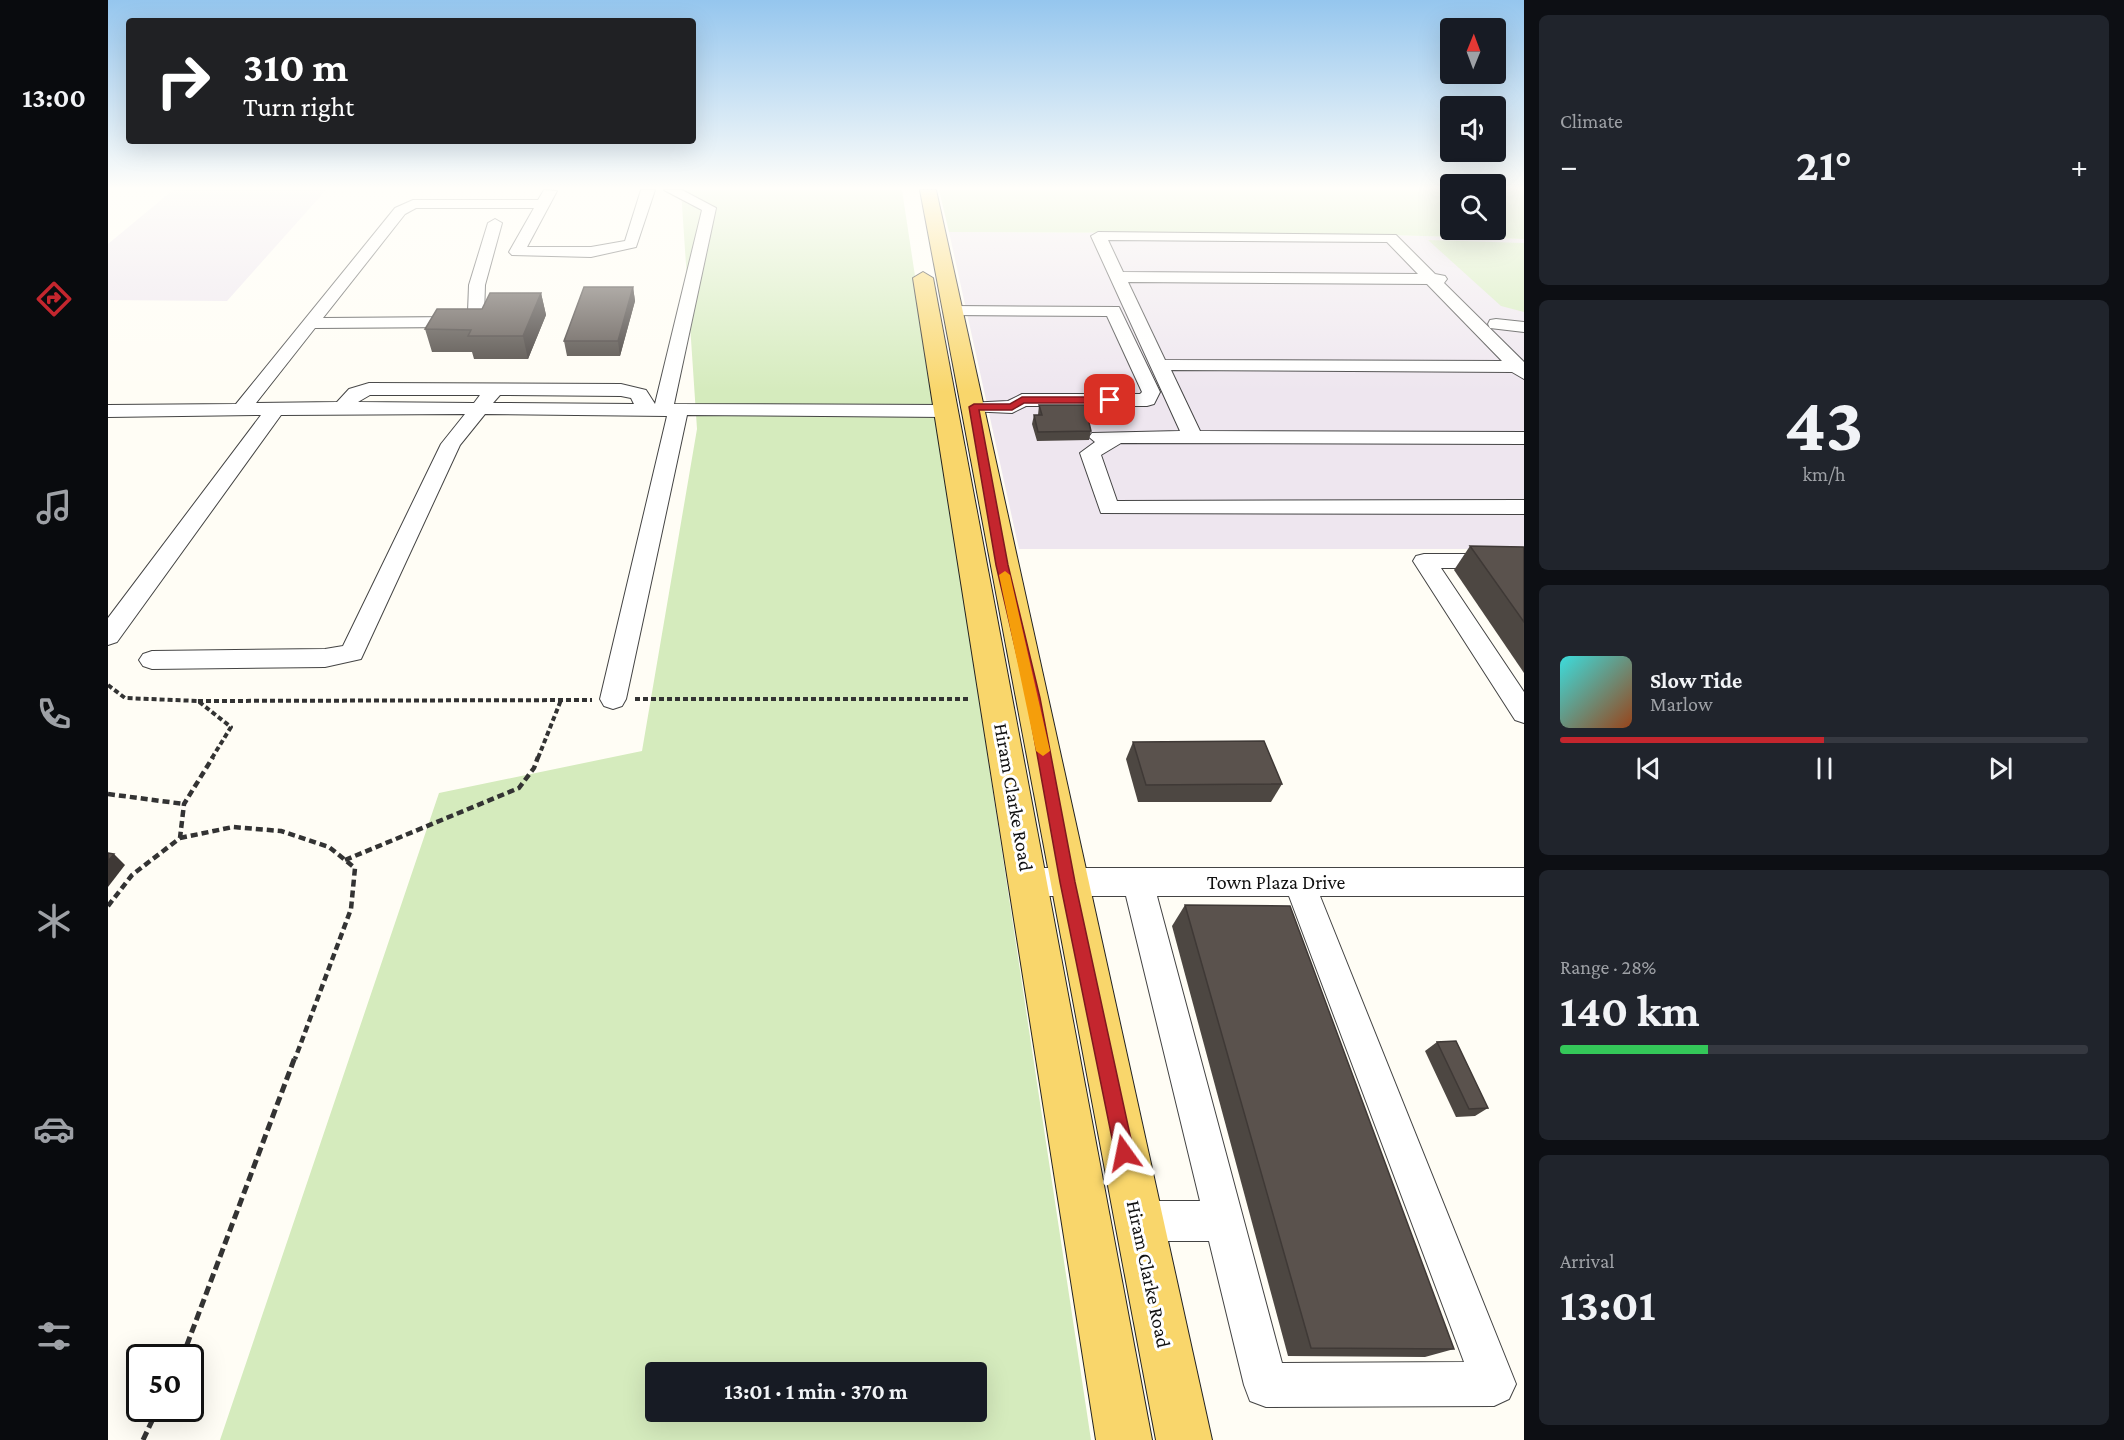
<!DOCTYPE html>
<html lang="en">
<head>
<meta charset="utf-8">
<style>
	:root { --surface:#171b24; --page:#20242c; --text:#f1f3f6; --muted:#9ea1a6; --line:#363941; --accent:#c4262e }
	body { margin:0; font-family:"Crimson Pro",serif; background:var(--page); color:var(--text); height:100vh; display:flex; flex-direction:column; font-size:22px; white-space:nowrap }
	* { box-sizing:border-box; margin:0 }
	p { font-size:20px; color:var(--muted) }
	.icon { flex:none; width:33px; height:33px; fill:none; stroke:currentColor; stroke-width:2; stroke-linecap:round; stroke-linejoin:round }
	.map { position:relative; flex:1; overflow:hidden }
	.side { display:flex; flex-direction:column; gap:15px; padding:15px; background:#0d0f14; width:600px }
	.side>* { flex:none }
	.hud { position:absolute; left:18px; top:18px; width:570px; height:126px; border-radius:6px; box-shadow:0 6px 24px #0002; background:#202124; color:#fff; overflow:hidden }
	.needle { width:39px; rotate:1deg }
	.buttons { position:absolute; left:1332px; top:18px; display:grid; gap:12px }
	.buttons a { display:grid; place-items:center; width:66px; height:66px; border-radius:6px; background:var(--surface); box-shadow:0 6px 24px #0002; font-size:30px }
	.speed { position:absolute; left:18px; top:1344px; display:flex; gap:12px; font-size:30px; font-weight:700; text-align:center }
	.speed>* { display:grid; place-content:center; width:78px; height:78px; border-radius:50%; background:var(--surface); box-shadow:0 6px 24px #0002; line-height:1 }
	.speed .limit { border:3px solid #111; border-radius:9px; background:#fff; color:#111 }
	.pin { position:absolute; display:grid; place-items:center; width:51px; height:51px; color:#fff; margin:-26px; border-radius:12px; box-shadow:0 3px 9px #0006 }
	.me { position:absolute; width:66px; margin:-33px; rotate:348deg; stroke-linejoin:round; filter:drop-shadow(0 0 4px #0008) }
	.turn { display:flex; align-items:center; gap:21px; height:126px; padding:0 18px; font-size:27px }
	.turn .icon { width:78px; height:78px; stroke-width:2.5 }
	.turn b { display:block; font-size:42px; line-height:51px }
	.big { font-size:45px; font-weight:700; line-height:1.1 }
	.side .tile { flex:1; display:flex; flex-direction:column; justify-content:center; gap:9px; min-width:0; padding:0 21px; border-radius:9px; background:var(--page) }
	.side .dial { align-items:center; gap:0 }
	.dial b { font-size:78px; line-height:1 }
	.song { display:flex; align-items:center; gap:18px }
	.cover { width:72px; height:72px; border-radius:9px; background:linear-gradient(135deg,hsl(180 70% 55%),hsl(20 70% 35%)) }
	.played { height:6px; border-radius:3px; background:linear-gradient(90deg,var(--accent) 50%,var(--line) 50%) }
	.keys { display:flex; justify-content:space-around; direction:ltr }
	.heat { display:flex; justify-content:space-between; align-items:center; font-size:33px; direction:ltr }
	.charge { height:9px; border-radius:4px; background:linear-gradient(90deg,#34c759 28%,var(--line) 0) }
	.trip { position:absolute; left:537px; top:1362px; width:342px; height:60px; border-radius:6px; background:var(--surface); box-shadow:0 6px 24px #0002; font-weight:700; line-height:60px; text-align:center }
	main { display:flex; flex:1; min-height:0 }
	.tab-bar { display:flex; flex-direction:column; width:108px; justify-content:space-around; align-items:center; background:#090b0e; color:var(--muted) }
	.tab-bar .icon { width:42px; height:42px }
	.tab-bar .active { color:var(--accent) }
	.tab-bar b { font-size:27px; color:var(--text) }
	.map>svg:first-child { display:block }
</style>
</head>
<body>
<main>
<nav class="tab-bar">
<b>13:00</b>
<svg class="icon active" aria-label="directions" viewBox="0 0 24 24"><path d="M12 3l9 9-9 9-9-9zM9 14v-3h6M13 9l2 2-2 2"/></svg>
<svg class="icon" aria-label="music" viewBox="0 0 24 24"><path d="M9 18V5l10-2v13"/><circle cx="6" cy="18" r="3"/><circle cx="16" cy="16" r="3"/></svg>
<svg class="icon" aria-label="phone" viewBox="0 0 24 24"><path d="M5 4h4l2 5-3 2q2 4 5 5l2-3 5 2v4C11 20 4 13 5 4z"/></svg>
<svg class="icon" aria-label="climate" viewBox="0 0 24 24"><path d="M12 3v18M4 7l16 10M4 17L20 7"/></svg>
<svg class="icon" aria-label="car" viewBox="0 0 24 24"><path d="M5 17H2v-5l4-1 3-4h7l3 4 3 1v5h-3M9 17h6M6 11h13"/><circle cx="7" cy="17" r="2"/><circle cx="17" cy="17" r="2"/></svg>
<svg class="icon" aria-label="filters" viewBox="0 0 24 24"><path d="M4 7h16M4 17h16"/><circle cx="9" cy="7" r="2"/><circle cx="15" cy="17" r="2"/></svg>
</nav>
<div class="map">
<svg width="1416" height="1440" viewBox="0 0 1416 1440">
	<rect width="100%" height="100%" fill="#fffdf5"/>
	<g fill="#eee6ef">
		<polygon points="65,190 218,190 119,301 0,300 0,244"/>
		<polygon points="841,232 1246,234 1416,239 1416,549 911,549"/>
	</g>
	<g fill="#d5ebbd" fill-rule="evenodd">
		<path d="M573,190H794L983,1440H112L331,793L534,751L589,429ZM548,1372H868V1412H548Z"/>
		<polygon points="831,190 1342,190 1342,230 1388,230 1388,190 1416,190 1416,239 1246,234 841,232"/>
		<polygon points="1320,240 1416,243 1416,312 1393,306"/>
	</g>
	<g fill="none" stroke-linecap="round" stroke-linejoin="round">
		<defs>
			<g id="minor">
				<path d="M436,190L449,191L419,247H483L517,241L533,190H547L528,247L483,257L404,255L401,252L426,208H308L297,214L215,318L349,317L360,312L361,285L380,223L387,219L394,223L377,285L376,315L352,327L207,328L148,403L229,402L241,389L261,383L513,384L538,390L547,404L594,210L556,190H574L608,208L566,404L837,405L847,411L837,417L579,415L518,699L514,706L505,709L496,706L492,699L559,416L377,414L352,445L253,659L217,667L44,669L35,666L31,660L35,654L44,651L217,649L235,646L333,444L357,414L173,415L9,642L0,645V618L153,415L0,417V405L128,404L287,208L305,200H430ZM262,395H372L366,403L250,402ZM392,395L513,396L523,398L526,404L385,403Z"/>
				<path d="M990,232L1288,235L1327,274L1337,276L1339,279L1336,283L1416,362V379L1404,372L1063,370L1092,431L1416,432V444L1013,443L993,455L1009,501L1416,500V514L993,513L972,453L987,442L981,437L984,433L1072,431L983,236ZM1000,240L1279,242L1310,274L1015,272ZM1020,282L1319,284L1394,361L1057,360Z"/>
				<polygon points="844,306 1011,307 1052,392 1046,404 1039,406 918,406 904,413 859,411 856,407 859,403 900,401 914,394 1032,394 1034,392 999,316 838,315 836,311"/>
				<polygon points="1388,319 1416,322 1416,332 1382,328 1380,324 1382,320"/>
				<polygon points="1316,554 1416,554 1416,568 1333,568 1416,692 1416,723 1407,720 1305,561 1308,556"/>
				<path d="M920,868H1416V896H1212L1408,1384L1401,1399L1386,1406L1158,1407L1142,1401L1136,1385L1101,1241H1030L1016,1235L1010,1221L1016,1207L1030,1201H1092L1018,896H920L909,892L904,882L909,872ZM1049,896H1181L1356,1362L1174,1363Z"/>
			</g>
			<g id="major">
				<polygon points="812,190 828,190 1104,1440 1048,1440"/>
				<polygon points="815,272 825,278 1044,1440 988,1440 805,278"/>
			</g>
		</defs>
		<use href="#minor" stroke="#444" stroke-width="2"/>
		<use href="#major" stroke="#222" stroke-width="2"/>
		<g stroke="#333" stroke-width="4" stroke-dasharray="5 3" stroke-linecap="butt">
			<polyline points="0,685 17,698 90,701 123,727 104,758"/>
			<polyline points="527,699 862,699"/>
			<polyline points="90,701 484,700"/>
			<polyline points="430,758 453,700"/>
		</g>
		<g stroke="#333" stroke-width="4.5" stroke-dasharray="7 4" stroke-linecap="butt">
			<polyline points="0,794 76,804"/>
			<polyline points="72,838 125,827 173,831 221,847 247,868 243,909 187,1059"/>
			<polyline points="237,860 411,788 426,768 430,757"/>
			<polyline points="0,906 24,875 72,838 76,804 105,757"/>
		</g>
		<g stroke="#333" stroke-width="5" stroke-dasharray="9 4.5" stroke-linecap="butt">
			<polyline points="74,1358 187,1057"/>
			<polyline points="35,1440 50,1408"/>
		</g>
		<use href="#minor" fill="#fff" fill-rule="evenodd"/>
		<use href="#major" fill="#f9d66b" fill-rule="evenodd"/>
	</g>
	<g fill="#4d4742">
		<polygon points="525,287 527,301 512,356 459,356 456,341"/>
		<polygon points="433,293 438,315 420,359 366,359 364,352 324,352 317,329 374,309"/>
		<polygon points="931,405 983,431 981,440 929,441 924,424 926,415 930,415"/>
		<polygon points="1362,546 1416,547 1416,673 1346,570"/>
		<polygon points="1025,742 1174,784 1163,802 1030,802 1018,759"/>
		<polygon points="1077,905 1346,1349 1317,1357 1180,1356 1064,926"/>
		<polygon points="1329,1042 1380,1108 1367,1116 1348,1117 1317,1051"/>
	</g>
	<g fill="#3f3936">
		<polygon points="525,287 527,301 512,356 510,341"/>
		<polygon points="433,293 438,315 420,359 415,336"/>
		<polygon points="6,854 17,865 0,887 0,861"/>
	</g>
	<g fill="#5a524d" stroke="#3f3936" stroke-width="1.5">
		<polygon points="476,287 525,287 510,341 456,341"/>
		<polygon points="382,293 433,293 415,336 360,336 363,330 317,329 329,309 374,309"/>
		<polygon points="931,405 977,405 983,431 930,432 926,415 934,415"/>
		<polygon points="1362,546 1416,547 1416,622"/>
		<polygon points="1156,741 1174,784 1038,785 1025,742"/>
		<polygon points="0,853 6,854 0,861"/>
		<polygon points="1077,905 1182,906 1346,1349 1203,1348"/>
		<polygon points="1348,1041 1380,1108 1361,1109 1329,1042"/>
	</g>
	<linearGradient id="sky" x2="0" y2="1"><stop stop-color="#95c6ee"/><stop offset="0.48" stop-color="#fffefa"/><stop offset="1" stop-color="#fffefa" stop-opacity="0"/></linearGradient>
	<rect width="1416" height="392" fill="url(#sky)"/>
	<polygon fill="#c4262e" stroke="#7f191e" stroke-width="1.5" points="914,397 1002,397 1007,400 1002,403 916,403 904,410 871,410 900,565 932,698 967,882 1026,1153 1023,1160 1016,1162 1009,1160 1007,1153 952,882 919,698 888,565 861,407 866,404 902,404"/>
	<polygon fill="#f59e0b" points="897,571 902,575 942,751 935,756 928,751 891,575"/>
	<g text-anchor="middle" dominant-baseline="central" stroke-width="6" stroke-linejoin="round" paint-order="stroke">
		<g font-size="20" fill="#111" stroke="#fff">
			<text transform="translate(906 797) rotate(80)">Hiram Clarke Road</text>
			<text x="1168" y="882">Town Plaza Drive</text>
			<text transform="translate(1041 1274) rotate(78)">Hiram Clarke Road</text>
		</g>
	</g>
</svg>
<div class="buttons">
<a><svg class="needle" viewBox="-14 -14 28 28"><path d="M0-13l5 13h-10z" fill="#e53935"/><path d="M0 13l5-13h-10z" fill="#9ea1a6"/></svg></a>
<a><svg class="icon" aria-label="sound" viewBox="0 0 24 24"><path d="M4 9h4l5-4v14l-5-4H4zM17 9q2 3 0 6"/></svg></a>
<a><svg class="icon" aria-label="search" viewBox="0 0 24 24"><circle cx="10" cy="10" r="6"/><path d="M15 15l6 6"/></svg></a>
</div>
<div class="speed"><div class="limit">50</div></div>
<div class="pin" style="left:1002px;top:400px;background:#d93025"><svg class="icon" aria-label="arrive" viewBox="0 0 24 24"><path d="M6 21V4h12l-3 4 3 4H6"/></svg></div>
<svg class="me" style="left:1016px;top:1153px" viewBox="-20 -20 40 40"><path d="M0-17L14 15 0 8-14 15z" fill="#c4262e" stroke="#fff" stroke-width="4"/></svg>
<div class="trip">13:01 · 1 min · 370 m</div>
<div class="hud">
<div class="turn"><svg class="icon" aria-label="right" viewBox="0 0 24 24"><path d="M7 20v-9h11M14 6l5 5-5 5"/></svg><div><b>310 m</b>Turn right</div></div>
</div>
</div>
<section class="side">
<div class="tile"><p>Climate</p>
<div class="heat"><a>−</a><b class="big">21°</b><a>+</a></div>
</div>
<div class="tile dial"><b>43</b><p>km/h</p></div>
<div class="tile">
<div class="song"><i class="cover"></i><div><b>Slow Tide</b><p>Marlow</p></div></div>
<div class="played"></div>
<div class="keys"><svg class="icon" aria-label="previous" viewBox="0 0 24 24"><path d="M18 5L8 12l10 7zM5 5v14"/></svg><svg class="icon" aria-label="pause" viewBox="0 0 24 24"><path d="M8 5v14M16 5v14"/></svg><svg class="icon" aria-label="next" viewBox="0 0 24 24"><path d="M6 5l10 7-10 7zM19 5v14"/></svg></div>
</div>
<div class="tile"><p>Range · 28%</p><b class="big">140 km</b><div class="charge"></div></div>
<div class="tile"><p>Arrival</p><b class="big">13:01</b></div>
</section>
</main>
</body>
</html>
